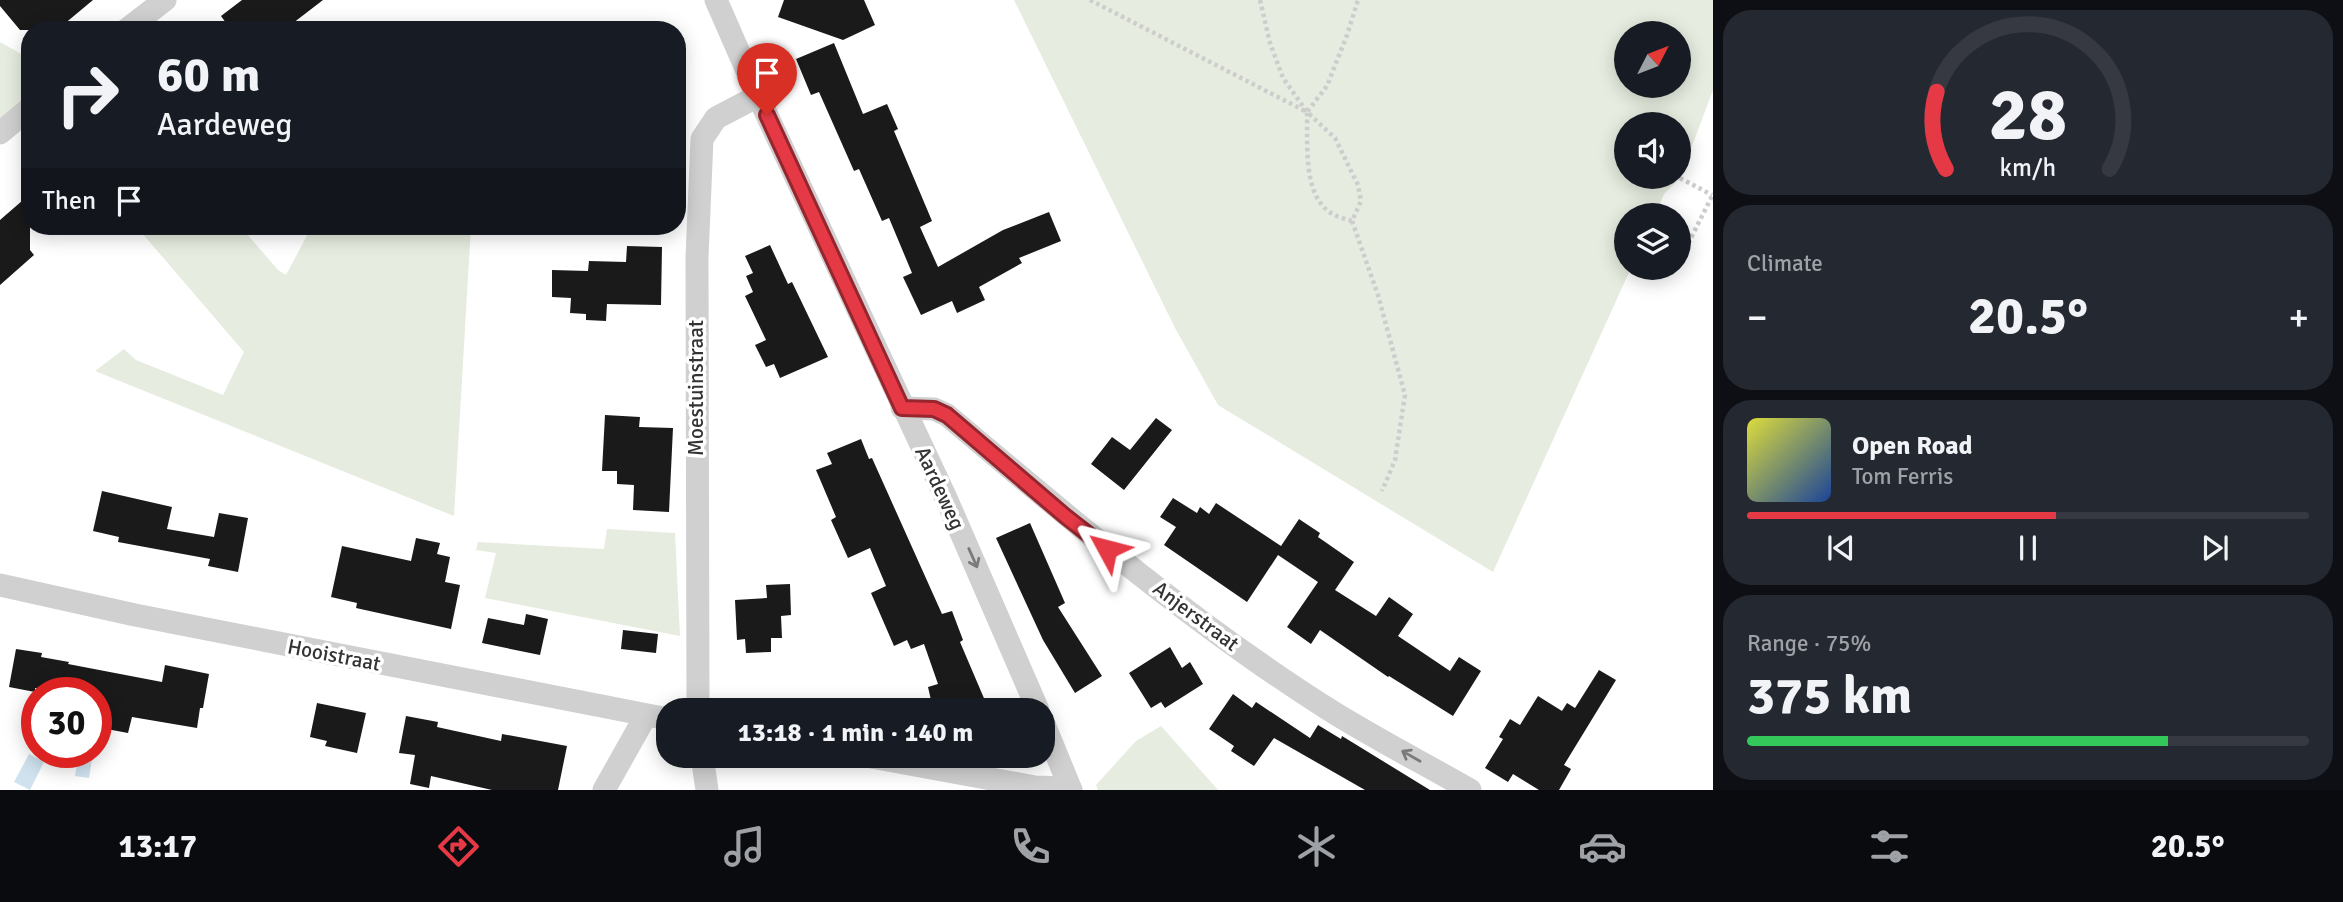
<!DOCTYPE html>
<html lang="en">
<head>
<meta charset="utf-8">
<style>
	:root { --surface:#171b24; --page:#242831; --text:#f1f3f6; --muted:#9ea1a6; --line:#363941; --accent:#e63946 }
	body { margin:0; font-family:Signika,sans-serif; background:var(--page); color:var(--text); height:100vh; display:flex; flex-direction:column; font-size:26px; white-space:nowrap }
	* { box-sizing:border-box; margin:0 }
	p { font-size:23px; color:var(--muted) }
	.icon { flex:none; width:38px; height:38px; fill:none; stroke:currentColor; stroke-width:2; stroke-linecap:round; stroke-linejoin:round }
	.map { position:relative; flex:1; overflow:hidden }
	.panel { display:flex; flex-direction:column; gap:10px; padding:10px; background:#0d0f14; width:630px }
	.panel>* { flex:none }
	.banner { position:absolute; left:21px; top:21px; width:665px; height:214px; border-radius:28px; box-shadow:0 4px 18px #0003; background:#171b24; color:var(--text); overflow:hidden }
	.needle { width:46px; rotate:48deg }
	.tools { position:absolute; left:1614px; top:21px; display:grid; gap:14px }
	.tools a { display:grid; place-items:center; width:77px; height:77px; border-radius:50%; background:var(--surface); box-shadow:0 4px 18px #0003; font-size:35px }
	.speed { position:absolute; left:21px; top:677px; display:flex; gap:14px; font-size:35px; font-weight:700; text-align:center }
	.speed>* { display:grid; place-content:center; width:91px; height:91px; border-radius:50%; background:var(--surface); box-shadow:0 4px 18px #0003; line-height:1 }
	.speed .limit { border:10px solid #d22; background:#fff; color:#111 }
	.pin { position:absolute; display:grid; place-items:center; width:60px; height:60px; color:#fff; margin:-72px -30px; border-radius:50% 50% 50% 0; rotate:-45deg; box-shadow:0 0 7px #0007 }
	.pin .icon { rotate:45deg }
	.me { position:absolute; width:77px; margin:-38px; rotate:308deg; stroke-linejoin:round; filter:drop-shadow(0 0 5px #0008) }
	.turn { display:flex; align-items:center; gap:24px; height:147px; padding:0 21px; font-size:32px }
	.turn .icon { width:91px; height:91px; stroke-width:2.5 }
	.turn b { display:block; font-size:49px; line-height:60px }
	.then { display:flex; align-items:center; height:66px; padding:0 21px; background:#0003; gap:14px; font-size:26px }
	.big { font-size:52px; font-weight:800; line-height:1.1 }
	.panel .card { flex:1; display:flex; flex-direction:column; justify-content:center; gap:10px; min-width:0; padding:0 24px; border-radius:28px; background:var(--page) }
	.panel .dial { align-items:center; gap:0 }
	.dial svg { height:182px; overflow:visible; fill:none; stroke:var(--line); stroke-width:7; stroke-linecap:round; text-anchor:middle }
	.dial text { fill:var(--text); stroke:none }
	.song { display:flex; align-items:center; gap:21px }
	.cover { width:84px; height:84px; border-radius:10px; background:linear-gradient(135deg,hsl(60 70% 55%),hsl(220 70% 35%)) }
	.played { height:7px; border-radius:4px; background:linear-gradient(90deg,var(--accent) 55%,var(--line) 55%) }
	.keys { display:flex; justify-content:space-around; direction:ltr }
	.heat { display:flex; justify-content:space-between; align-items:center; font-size:38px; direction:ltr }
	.charge { height:10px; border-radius:5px; background:linear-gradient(90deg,#34c759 75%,var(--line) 0) }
	.trip { position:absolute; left:656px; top:698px; width:399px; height:70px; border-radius:28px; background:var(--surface); box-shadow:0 4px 18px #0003; font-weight:800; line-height:70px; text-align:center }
	.tab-bar { display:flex; height:112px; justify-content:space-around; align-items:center; background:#090b0e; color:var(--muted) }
	.tab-bar .icon { width:49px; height:49px }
	.tab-bar .selected { color:var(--accent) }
	.tab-bar b { font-size:32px; color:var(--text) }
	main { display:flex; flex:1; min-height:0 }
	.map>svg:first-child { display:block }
</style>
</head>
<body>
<main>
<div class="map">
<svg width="1713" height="790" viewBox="0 0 1713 790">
	<rect width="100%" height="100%" fill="#fff"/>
	<g fill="#e6ecdf" fill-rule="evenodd">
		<path d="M1014,0H1713V90L1680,178L1664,194L1655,215H1626V268H1631L1493,572L1218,405L1175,328ZM1678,33V86H1626V33ZM1626,124H1678V177H1626Z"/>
		<polygon points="0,42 30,59 30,94 0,119"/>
		<polygon points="136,226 240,226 278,270 286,275 312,226 471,226 454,516 95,371 124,349 136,360 223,395 244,352"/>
		<polygon points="607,529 675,533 680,636 485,598 496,553 476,550 478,542 604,549"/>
		<polygon points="1161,726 1218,790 1098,790 1096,785 1136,741"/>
	</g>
	<g fill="#cfe2ee">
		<polygon points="79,753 93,753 89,778 75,776"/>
		<polygon points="29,754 44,762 30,790 14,782"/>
	</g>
	<g fill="#1a1a1a">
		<polygon points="0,0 93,0 57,30 20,30 0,6"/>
		<polygon points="242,0 323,0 284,30 231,30 221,16"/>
		<polygon points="784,0 864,0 875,25 843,40 778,17"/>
		<polygon points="834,43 863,114 887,104 898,129 894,131 932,221 920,227 938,267 1003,230 1049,212 1061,241 1019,258 1022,263 979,287 985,300 957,313 952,301 921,315 903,277 912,273 889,218 882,221 859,169 854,171 819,92 811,95 796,59"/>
		<polygon points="30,194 30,250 34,255 0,285 0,220"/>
		<polygon points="770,245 788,284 792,282 828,357 780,378 774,364 766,367 755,345 766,340 745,296 753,292 746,276 753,273 745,256"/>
		<polygon points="627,246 662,247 661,305 607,304 606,321 586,320 586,314 570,313 571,298 552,297 552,270 588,271 589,261 626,262"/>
		<polygon points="605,415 640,417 639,427 673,428 669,512 633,510 634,485 617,484 617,471 602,471"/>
		<polygon points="1156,418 1172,430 1124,490 1091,464 1112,437 1130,450"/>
		<polygon points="861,439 869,459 872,458 942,614 952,611 963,640 960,642 989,710 957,710 954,704 933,709 928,687 938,684 924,644 911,649 907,640 894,646 871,593 886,586 870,548 848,558 831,520 836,517 816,470 832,464 827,453"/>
		<polygon points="102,491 172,507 167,529 214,537 219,513 248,518 238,572 208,566 210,559 118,542 119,537 93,531"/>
		<polygon points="1173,498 1197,513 1200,507 1209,514 1216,503 1281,546 1299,519 1320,533 1318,537 1354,562 1335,590 1376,616 1389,597 1413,614 1398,636 1450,671 1459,657 1481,671 1453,716 1389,676 1388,677 1320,630 1311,644 1287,627 1318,582 1278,555 1247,602 1164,545 1176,527 1160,517"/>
		<polygon points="1030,523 1065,603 1058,607 1102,676 1075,693 1043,640 996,538"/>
		<polygon points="416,538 440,543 437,554 450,557 445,582 460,585 451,629 356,608 357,603 331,597 342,546 411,561"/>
		<polygon points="790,584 791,615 781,616 782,638 771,638 771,652 746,653 745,639 737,640 735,600 767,598 766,585"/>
		<polygon points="526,614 548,619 540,655 482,643 488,618 524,625"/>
		<polygon points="623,630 658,634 656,653 621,649"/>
		<polygon points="1170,647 1182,668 1190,662 1203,684 1165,708 1161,702 1151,708 1129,673"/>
		<polygon points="16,649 42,653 41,657 69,662 68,664 162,682 165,665 209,674 203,708 200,708 197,728 132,717 128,733 96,727 96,693 61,693 35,688 35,692 9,687"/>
		<polygon points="1599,670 1616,680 1564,765 1571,769 1559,790 1539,790 1513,774 1508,782 1485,768 1503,739 1499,737 1510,719 1520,725 1538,696 1562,711 1567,703 1575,708"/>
		<polygon points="1233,694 1252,708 1256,702 1310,738 1318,725 1341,739 1342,736 1430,790 1365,790 1274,738 1254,766 1231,751 1234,746 1209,729"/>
		<polygon points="317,703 366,713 357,753 325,746 327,741 310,737"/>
		<polygon points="406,716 438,722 437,727 501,741 502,734 567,746 558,790 492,790 431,776 429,788 410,784 415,755 399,753"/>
	</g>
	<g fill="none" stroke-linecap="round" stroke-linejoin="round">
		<g stroke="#cdcdcd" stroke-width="4.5" stroke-dasharray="3.5 3.5" stroke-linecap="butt">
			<polyline points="1090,0 1307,112 1327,86 1347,35 1358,0"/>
			<path d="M1260,0L1270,43L1283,78L1307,112L1335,138L1358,185L1361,201L1352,221C1345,219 1337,217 1331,213C1302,195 1308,141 1307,112"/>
			<polyline points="1680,178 1712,195"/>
			<polyline points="1352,221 1378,295 1405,395 1395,460 1382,491"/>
			<polyline points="1682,256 1712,196"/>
		</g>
		<g stroke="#d0d0d0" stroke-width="23">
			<polyline points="716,0 758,96 946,498 1038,710"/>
			<polyline points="126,30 165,0"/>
			<polyline points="0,133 30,108"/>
			<path d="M902,408L934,409L947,415C1069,518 1192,623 1328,709C1374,738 1423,763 1470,790"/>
			<polyline points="0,585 135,615 668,719"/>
			<polyline points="698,710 697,257 702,139 716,118 758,96"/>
			<polyline points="1043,722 1071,790"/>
			<polyline points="702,756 707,790"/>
			<polyline points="866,756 1035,787 1070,788"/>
			<polyline points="604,790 645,717"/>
		</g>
	</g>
	<defs><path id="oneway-shaft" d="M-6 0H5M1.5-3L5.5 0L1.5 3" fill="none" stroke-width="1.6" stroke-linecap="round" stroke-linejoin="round" transform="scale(1.75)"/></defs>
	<g stroke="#7a7a7a">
		<use href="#oneway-shaft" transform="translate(973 558) rotate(66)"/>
		<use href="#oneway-shaft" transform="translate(1411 756) rotate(-150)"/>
	</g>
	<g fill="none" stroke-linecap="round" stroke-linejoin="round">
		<defs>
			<polyline id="route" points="767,115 902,408 934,409 947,415 1065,516 1107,549"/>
		</defs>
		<use href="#route" stroke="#96252e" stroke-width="18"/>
		<use href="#route" stroke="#e63946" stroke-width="12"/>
	</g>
	<g text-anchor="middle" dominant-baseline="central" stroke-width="7" stroke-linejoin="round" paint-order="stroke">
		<g font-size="21" fill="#333" stroke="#fff">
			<text transform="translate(696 388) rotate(-90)">Moestuinstraat</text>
			<text transform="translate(940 488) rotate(65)">Aardeweg</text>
			<text transform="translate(1196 616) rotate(37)">Anjerstraat</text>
			<text transform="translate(334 655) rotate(11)">Hooistraat</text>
		</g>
	</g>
</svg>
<div class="tools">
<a><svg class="needle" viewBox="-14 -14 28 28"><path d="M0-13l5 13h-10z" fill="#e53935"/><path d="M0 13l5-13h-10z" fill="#9ea1a6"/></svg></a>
<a><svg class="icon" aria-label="sound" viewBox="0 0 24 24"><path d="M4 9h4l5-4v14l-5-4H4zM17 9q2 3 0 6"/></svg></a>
<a><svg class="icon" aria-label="layers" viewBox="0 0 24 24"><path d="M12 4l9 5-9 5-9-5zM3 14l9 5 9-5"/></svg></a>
</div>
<div class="speed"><div class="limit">30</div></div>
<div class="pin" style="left:767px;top:115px;background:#d93025"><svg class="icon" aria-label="arrive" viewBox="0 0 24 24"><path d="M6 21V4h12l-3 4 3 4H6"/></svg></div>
<svg class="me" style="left:1107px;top:549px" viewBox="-20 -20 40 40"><path d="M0-17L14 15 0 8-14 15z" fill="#e63946" stroke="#fff" stroke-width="4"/></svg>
<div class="trip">13:18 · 1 min · 140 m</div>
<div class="banner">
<div class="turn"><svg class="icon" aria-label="right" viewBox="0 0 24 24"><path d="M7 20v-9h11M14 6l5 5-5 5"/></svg><div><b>60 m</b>Aardeweg</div></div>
<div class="then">Then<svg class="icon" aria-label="arrive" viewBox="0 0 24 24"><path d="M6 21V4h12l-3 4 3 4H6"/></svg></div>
</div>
</div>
<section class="panel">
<div class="card dial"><svg viewBox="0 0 100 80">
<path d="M14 69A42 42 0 1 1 86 69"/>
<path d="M14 69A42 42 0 0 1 10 35" stroke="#e63946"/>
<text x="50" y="56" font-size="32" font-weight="700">28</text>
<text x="50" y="72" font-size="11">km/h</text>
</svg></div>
<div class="card"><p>Climate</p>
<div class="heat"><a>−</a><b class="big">20.5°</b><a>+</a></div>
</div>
<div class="card">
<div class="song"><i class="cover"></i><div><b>Open Road</b><p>Tom Ferris</p></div></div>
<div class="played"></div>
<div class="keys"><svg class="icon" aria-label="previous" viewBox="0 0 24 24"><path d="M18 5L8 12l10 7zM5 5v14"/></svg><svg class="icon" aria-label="pause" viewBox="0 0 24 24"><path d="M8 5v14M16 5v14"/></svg><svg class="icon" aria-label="next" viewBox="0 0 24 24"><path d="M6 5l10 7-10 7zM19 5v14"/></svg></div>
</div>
<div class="card"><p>Range · 75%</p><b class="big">375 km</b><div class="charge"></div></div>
</section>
</main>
<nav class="tab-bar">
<b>13:17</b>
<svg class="icon selected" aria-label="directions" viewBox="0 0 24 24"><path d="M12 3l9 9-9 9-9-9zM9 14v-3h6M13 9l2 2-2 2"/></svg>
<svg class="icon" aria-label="music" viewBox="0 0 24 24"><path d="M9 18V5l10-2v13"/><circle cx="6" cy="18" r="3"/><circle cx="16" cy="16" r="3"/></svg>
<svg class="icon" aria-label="phone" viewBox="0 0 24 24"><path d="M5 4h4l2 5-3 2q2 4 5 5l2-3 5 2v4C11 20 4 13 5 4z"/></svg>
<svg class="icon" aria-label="climate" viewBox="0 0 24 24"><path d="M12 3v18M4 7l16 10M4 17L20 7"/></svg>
<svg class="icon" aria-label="car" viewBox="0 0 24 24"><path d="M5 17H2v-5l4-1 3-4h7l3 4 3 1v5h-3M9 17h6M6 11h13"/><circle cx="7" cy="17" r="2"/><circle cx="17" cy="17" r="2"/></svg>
<svg class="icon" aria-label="filters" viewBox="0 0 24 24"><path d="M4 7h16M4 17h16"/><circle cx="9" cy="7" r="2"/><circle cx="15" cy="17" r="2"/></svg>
<b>20.5°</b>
</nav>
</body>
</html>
